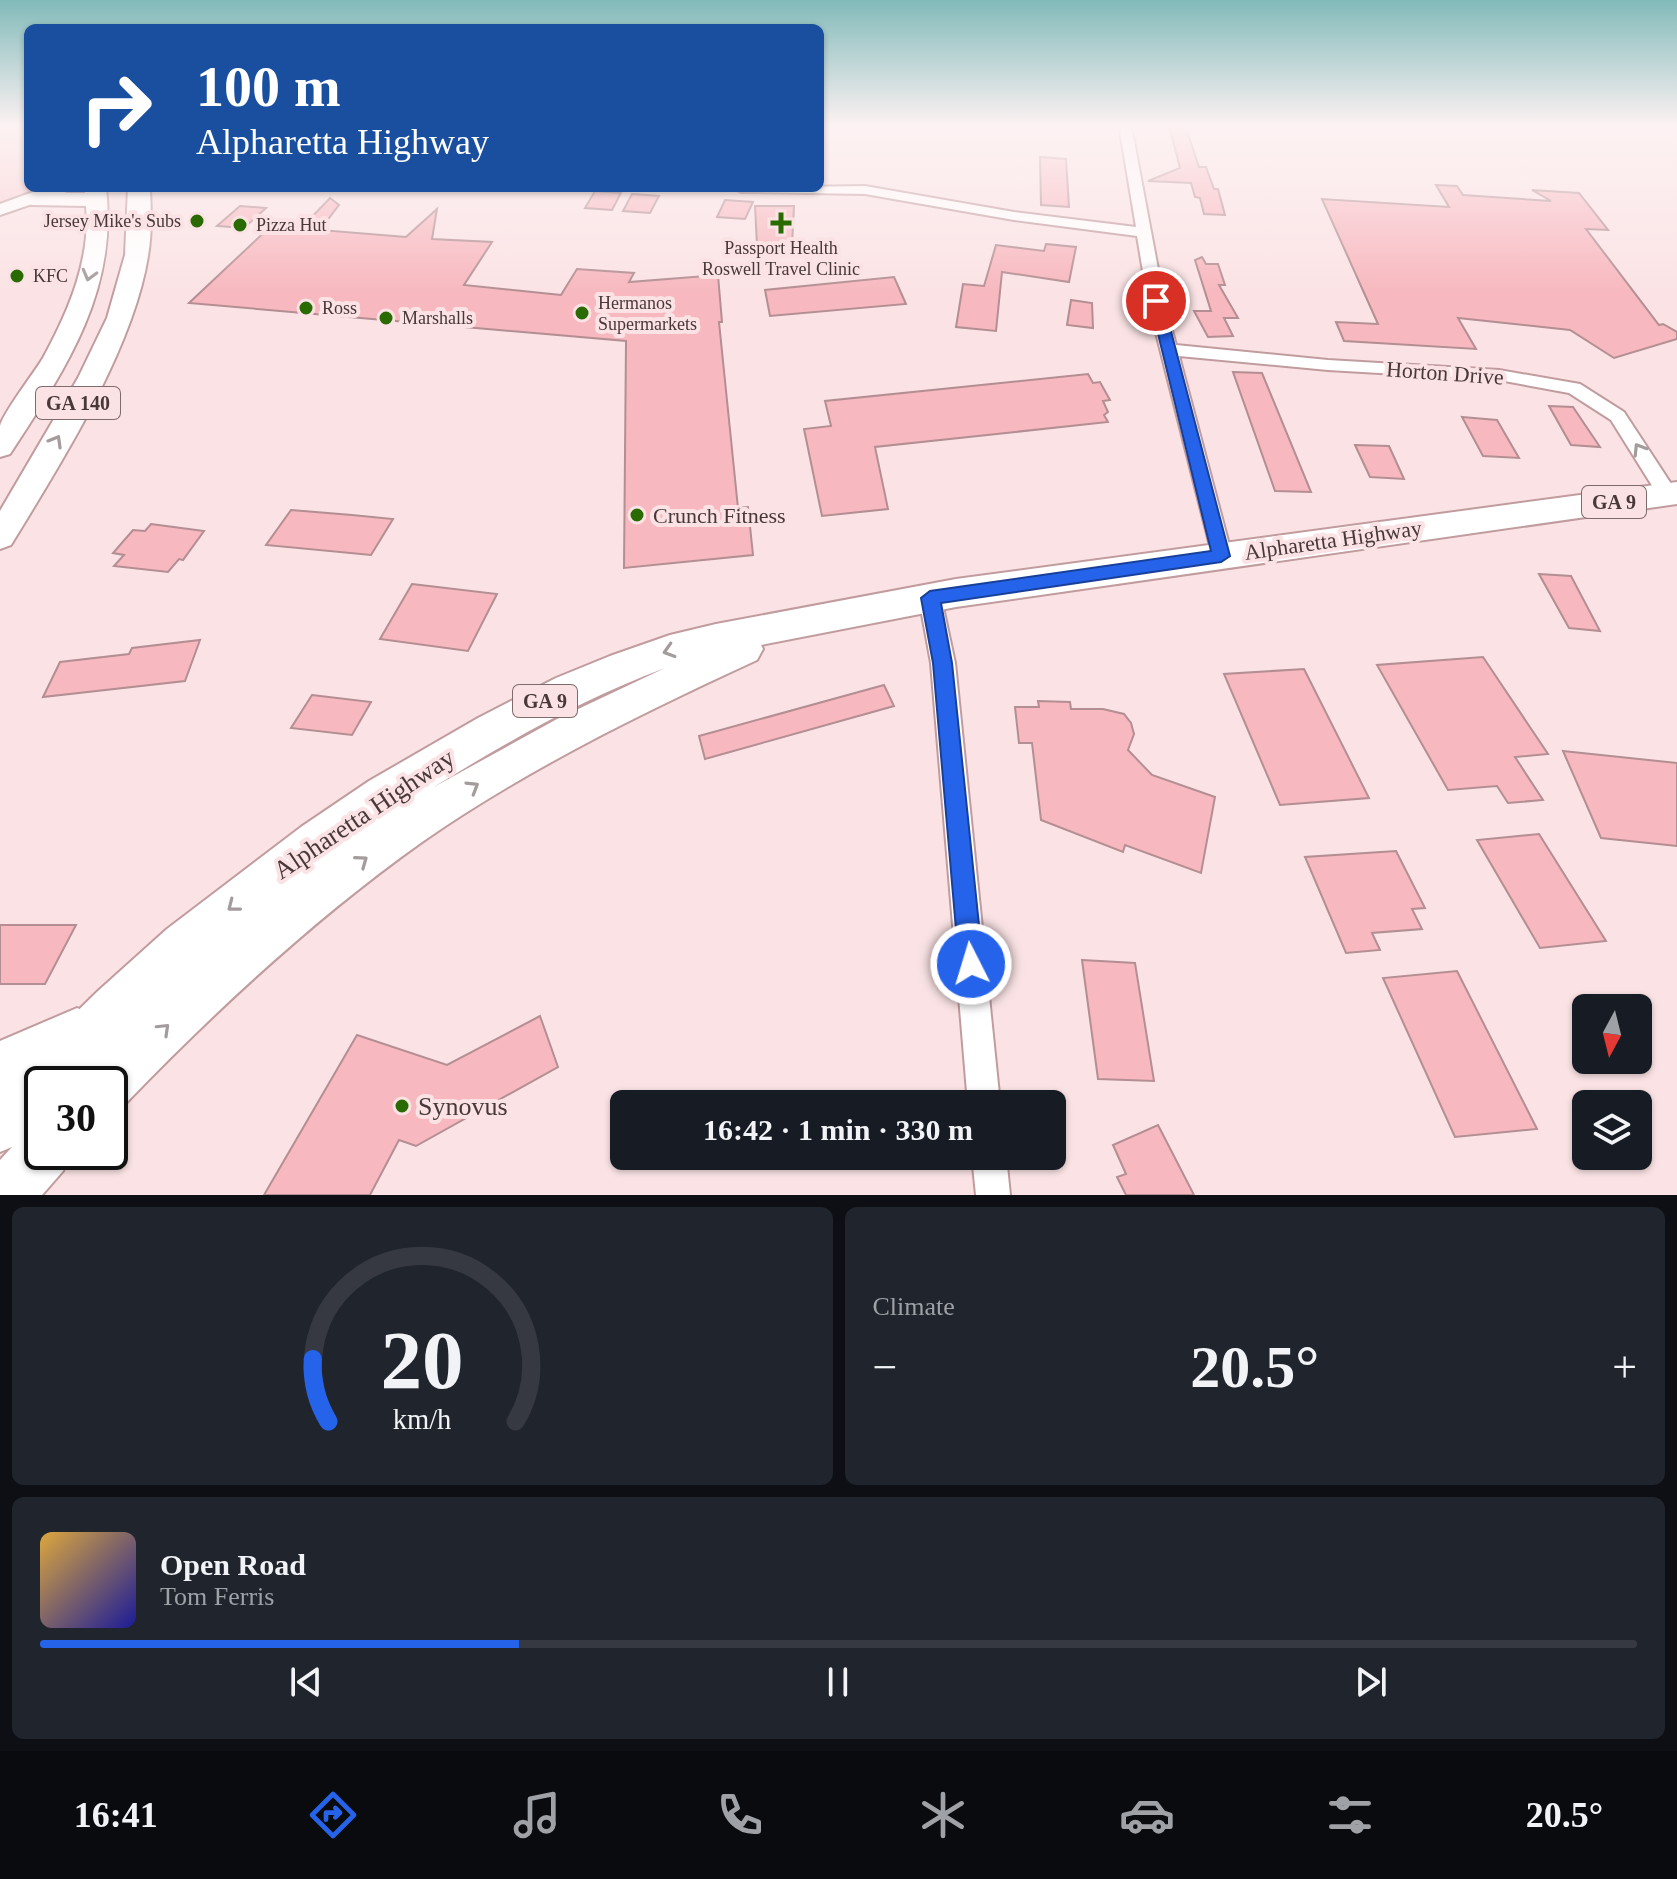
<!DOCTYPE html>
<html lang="en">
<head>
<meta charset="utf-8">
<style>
	:root { --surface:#171b24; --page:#20242c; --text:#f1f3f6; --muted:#9ea1a6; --line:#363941; --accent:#2563eb }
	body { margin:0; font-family:"Times New Roman",serif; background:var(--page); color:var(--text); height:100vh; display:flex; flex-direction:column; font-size:30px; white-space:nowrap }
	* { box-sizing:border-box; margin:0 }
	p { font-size:26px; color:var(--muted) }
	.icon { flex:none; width:44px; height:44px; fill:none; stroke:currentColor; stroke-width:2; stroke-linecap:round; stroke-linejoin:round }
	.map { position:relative; height:1195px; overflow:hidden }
	.side { display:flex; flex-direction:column; gap:12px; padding:12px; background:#0d0f14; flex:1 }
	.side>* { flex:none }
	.banner { position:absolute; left:24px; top:24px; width:800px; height:168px; border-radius:12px; box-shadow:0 2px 6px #0004; background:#1a4fa0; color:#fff; overflow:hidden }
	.needle { width:52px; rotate:187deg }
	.buttons { position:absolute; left:1572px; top:994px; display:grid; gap:16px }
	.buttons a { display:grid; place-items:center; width:80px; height:80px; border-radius:12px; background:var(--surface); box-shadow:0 2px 6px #0004; font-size:40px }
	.speed { position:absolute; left:24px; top:1066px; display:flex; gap:16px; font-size:40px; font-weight:700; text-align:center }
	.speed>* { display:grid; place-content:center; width:104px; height:104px; border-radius:50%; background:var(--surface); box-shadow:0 2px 6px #0004; line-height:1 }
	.speed .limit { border:4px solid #111; border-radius:12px; background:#fff; color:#111 }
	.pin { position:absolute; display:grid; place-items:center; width:68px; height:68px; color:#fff; margin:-34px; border:4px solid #fff; border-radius:50%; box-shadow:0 2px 8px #0007 }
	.me { position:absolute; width:88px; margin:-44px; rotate:355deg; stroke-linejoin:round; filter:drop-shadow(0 0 6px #0008) }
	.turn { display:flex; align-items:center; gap:28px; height:168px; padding:0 40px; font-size:36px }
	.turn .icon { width:104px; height:104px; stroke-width:2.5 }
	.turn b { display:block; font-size:56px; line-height:68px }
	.big { font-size:60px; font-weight:700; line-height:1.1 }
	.side .tile { flex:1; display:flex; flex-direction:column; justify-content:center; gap:12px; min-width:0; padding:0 28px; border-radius:12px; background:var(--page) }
	.side .dial { align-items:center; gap:0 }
	.dial svg { height:208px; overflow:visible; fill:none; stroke:var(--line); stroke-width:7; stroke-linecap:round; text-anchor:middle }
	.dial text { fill:var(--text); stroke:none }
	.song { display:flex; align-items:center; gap:24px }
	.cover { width:96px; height:96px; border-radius:12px; background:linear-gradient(135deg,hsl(40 70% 55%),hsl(240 70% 35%)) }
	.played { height:8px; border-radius:4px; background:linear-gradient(90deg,var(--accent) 30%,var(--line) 30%) }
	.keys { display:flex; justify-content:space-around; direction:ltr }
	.heat { display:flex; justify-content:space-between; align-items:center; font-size:44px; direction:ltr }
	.side .tiles { flex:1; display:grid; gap:12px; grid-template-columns:1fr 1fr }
	.tile:last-child { grid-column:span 2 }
	.trip { position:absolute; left:610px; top:1090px; width:456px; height:80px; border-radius:12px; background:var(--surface); box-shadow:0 2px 6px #0004; font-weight:700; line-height:80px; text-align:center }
	.tab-bar { display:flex; height:128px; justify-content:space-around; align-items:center; background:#090b0e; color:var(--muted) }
	.tab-bar .icon { width:56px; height:56px }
	.tab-bar .current { color:var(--accent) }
	.tab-bar b { font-size:36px; color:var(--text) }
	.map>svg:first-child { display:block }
</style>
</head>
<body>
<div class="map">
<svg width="1677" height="1195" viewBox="0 0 1677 1195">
	<rect width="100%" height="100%" fill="#fbe3e5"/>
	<polygon fill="#f9d2d5" points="0,125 28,125 28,188 44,188 0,203"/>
	<g fill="#f7b8bf" stroke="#b38e92" stroke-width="2">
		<polygon points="1169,125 1185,125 1199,167 1206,167 1214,189 1218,189 1225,215 1204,214 1200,198 1195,197 1191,183 1148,181 1180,168"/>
		<polygon points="1040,157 1066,159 1069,207 1041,205"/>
		<polygon points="1436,185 1457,186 1463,195 1551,201 1532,190 1579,193 1608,230 1586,229 1659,325 1663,324 1677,332 1677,339 1614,358 1570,330 1458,318 1476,349 1344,341 1336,322 1378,324 1322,199 1449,207"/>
		<polygon points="595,191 621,193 612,210 585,208"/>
		<polygon points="632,194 659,196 650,213 623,211"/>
		<polygon points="330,198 339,205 320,230 406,237 437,209 432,239 492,242 464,285 561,295 577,269 634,273 629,282 718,275 722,322 719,322 738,508 748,507 753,555 624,568 626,341 189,303 272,225 302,227"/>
		<polygon points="725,200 753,202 745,219 717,217"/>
		<polygon points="240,206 266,208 244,228 217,226"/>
		<polygon points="755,206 794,206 792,245 757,245"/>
		<polygon points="1046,244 1076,247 1069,282 1002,272 996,331 956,327 963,284 984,286 996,245 1044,251"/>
		<polygon points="1202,257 1206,264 1218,264 1225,285 1219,285 1238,318 1224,318 1233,336 1208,337 1194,311 1211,311 1195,260"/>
		<polygon points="894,277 906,304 770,316 765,290"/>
		<polygon points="1071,300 1092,303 1093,328 1067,325"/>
		<polygon points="1233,372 1262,373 1311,492 1275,491"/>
		<polygon points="1088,374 1093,383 1100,382 1110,400 1103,401 1108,412 1104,415 1108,422 875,447 888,509 822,516 804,429 831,426 825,401"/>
		<polygon points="1549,406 1573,407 1600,447 1571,445"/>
		<polygon points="1462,417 1497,420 1519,458 1483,456"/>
		<polygon points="1355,445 1389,446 1404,479 1370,477"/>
		<polygon points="291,510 352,515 393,519 371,555 266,545"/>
		<polygon points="151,524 204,531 183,560 179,559 168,572 114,566 124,555 113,553 133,530 145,531"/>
		<polygon points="1539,574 1571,576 1600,631 1569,628"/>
		<polygon points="412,584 497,594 468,651 380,639"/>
		<polygon points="200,640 185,681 43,697 60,662 129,654 132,648"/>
		<polygon points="1483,657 1548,754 1515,757 1543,800 1508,803 1497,786 1448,790 1377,665"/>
		<polygon points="1304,669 1369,798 1280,805 1224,674"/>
		<polygon points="884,685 894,706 705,759 699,736"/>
		<polygon points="312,695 371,702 352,735 291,728"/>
		<polygon points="1038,701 1070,702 1071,709 1103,709 1124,714 1131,723 1134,734 1128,750 1152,775 1215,797 1201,873 1125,845 1123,852 1041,820 1032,743 1019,743 1015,707 1039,707"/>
		<polygon points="1563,751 1677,763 1677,846 1601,838"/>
		<polygon points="1539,834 1606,941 1540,948 1477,840"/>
		<polygon points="1396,851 1425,908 1412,909 1422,929 1372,933 1380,950 1346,953 1305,857"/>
		<polygon points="0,925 76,925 45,984 0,984"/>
		<polygon points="1082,960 1135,963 1154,1081 1098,1079"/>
		<polygon points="1457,971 1537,1129 1455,1137 1383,978"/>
		<polygon points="540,1016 558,1067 416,1146 399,1140 370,1195 264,1195 357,1035 447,1065"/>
		<polygon points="1158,1125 1194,1195 1126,1195 1117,1177 1126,1174 1113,1145"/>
	</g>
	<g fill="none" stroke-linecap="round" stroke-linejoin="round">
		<defs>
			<g id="minor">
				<polygon points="1119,125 1131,125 1164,301 1176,345 1328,360 1499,370 1580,384 1624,412 1677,493 1675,500 1661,500 1611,420 1569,393 1499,380 1328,370 1179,356 1232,556 1228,562 1214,562 1148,301 1137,236 1014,220 865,194 741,192 734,188 865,186 1014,212 1136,227"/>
				<polygon points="930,590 938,592 941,598 955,663 1000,1104 968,1104 931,663 919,598 922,592"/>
				<polygon points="972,1156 1006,1156 1010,1195 976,1195"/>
			</g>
			<polygon id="tertiary" points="44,188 70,188 67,192 0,215 0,204"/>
			<g id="primary">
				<path d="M84,188H106C118,292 65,370 10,454L0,457C0,448 0,435 0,426C3,413 34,373 43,358C68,312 91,260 86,206L32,205L21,199L32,193H85Z"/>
				<path d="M128,188H150C151,211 152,233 148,256C133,350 61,463 11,545L0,549V511L78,378L107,318L125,255Z"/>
				<polygon points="77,1008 94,1015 101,1032 94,1049 0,1090 0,1041"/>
			</g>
			<path id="trunk" d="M1677,482V504L956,607L761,645L763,649L757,660C642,713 527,769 422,842C315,918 218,1008 127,1102L110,1110V1084H83L88,1072L76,1084H42V1120L32,1130L42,1126V1152H71L63,1171L42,1195H0V1160L12,1147L0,1152V1087L98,991L167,929L301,827L369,781L478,718L556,678L610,656L670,635L716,624L956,579ZM665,668L557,719L432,788C507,742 582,699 665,668Z"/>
		</defs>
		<use href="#minor" stroke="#c19c9f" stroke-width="4"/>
		<use href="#tertiary" stroke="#c19c9f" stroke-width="4"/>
		<use href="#primary" stroke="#c19c9f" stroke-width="4"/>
		<use href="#trunk" stroke="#c19c9f" stroke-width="4"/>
		<use href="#minor" fill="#fff" fill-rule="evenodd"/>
		<use href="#tertiary" fill="#fff" fill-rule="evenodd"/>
		<use href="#primary" fill="#fff" fill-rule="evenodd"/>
		<use href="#trunk" fill="#fff" fill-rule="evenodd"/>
	</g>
	<defs><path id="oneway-chevron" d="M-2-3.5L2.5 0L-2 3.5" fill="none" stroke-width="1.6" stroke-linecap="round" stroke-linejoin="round" transform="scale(2)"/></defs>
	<g stroke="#a49c9c">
		<use href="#oneway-chevron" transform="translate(89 275) rotate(105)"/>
		<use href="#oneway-chevron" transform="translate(56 441) rotate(-60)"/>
		<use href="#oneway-chevron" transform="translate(1639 449) rotate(-122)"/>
		<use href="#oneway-chevron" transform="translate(669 651) rotate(163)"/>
		<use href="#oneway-chevron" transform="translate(473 787) rotate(-31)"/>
		<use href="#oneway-chevron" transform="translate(362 861) rotate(-36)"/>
		<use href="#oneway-chevron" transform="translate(233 906) rotate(142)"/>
		<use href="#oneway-chevron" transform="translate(164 1029) rotate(-44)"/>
	</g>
	<linearGradient id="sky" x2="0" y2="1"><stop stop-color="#82baba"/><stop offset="0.43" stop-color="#fdf2f3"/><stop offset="1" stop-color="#fdf2f3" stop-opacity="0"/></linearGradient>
	<rect width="1677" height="293" fill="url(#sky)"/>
	<polygon fill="#2563eb" stroke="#184099" stroke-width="2" points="1156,297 1163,301 1230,556 1221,562 941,603 952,663 983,964 980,972 971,976 963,972 959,964 933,663 921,598 930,591 1211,551 1150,301"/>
	<g fill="#296b00" stroke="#fbe3e5" stroke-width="3">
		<circle cx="197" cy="221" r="8"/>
		<path d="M777 211h8v8h8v8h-8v8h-8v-8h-8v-8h8z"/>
		<circle cx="240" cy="225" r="8"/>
		<circle cx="17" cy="276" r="8"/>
		<circle cx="306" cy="308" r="8"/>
		<circle cx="582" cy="313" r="8"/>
		<circle cx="386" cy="318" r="8"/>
		<circle cx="637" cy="515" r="8"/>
		<circle cx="402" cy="1106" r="8"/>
	</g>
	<g text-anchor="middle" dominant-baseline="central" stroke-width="8" stroke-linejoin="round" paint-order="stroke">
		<g font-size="18" fill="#48383a" stroke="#fbe3e5" text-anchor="start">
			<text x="181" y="221" text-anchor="end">Jersey Mike's Subs</text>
			<text x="256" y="225">Pizza Hut</text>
			<text x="781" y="248" text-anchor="middle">Passport Health<tspan x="781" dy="21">Roswell Travel Clinic</tspan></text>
			<text x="33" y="276">KFC</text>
			<text x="598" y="303">Hermanos<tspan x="598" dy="21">Supermarkets</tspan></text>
			<text x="322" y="308">Ross</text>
			<text x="402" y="318">Marshalls</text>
		</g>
		<g fill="#fbe3e5" stroke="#7e6b6d" stroke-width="2">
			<rect x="36" y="387" width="84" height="32" rx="6"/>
			<rect x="1582" y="486" width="64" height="32" rx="6"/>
			<rect x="513" y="685" width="64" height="32" rx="6"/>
		</g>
		<g font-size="20" font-weight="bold" fill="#48383a">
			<text x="78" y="403">GA 140</text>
			<text x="1614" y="502">GA 9</text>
			<text x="545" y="701">GA 9</text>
		</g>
		<g font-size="22" fill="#48383a" stroke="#fbe3e5">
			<text transform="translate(1445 373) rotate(4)">Horton Drive</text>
			<text transform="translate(1333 540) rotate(-8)">Alpharetta Highway</text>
		</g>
		<g font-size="22" fill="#48383a" stroke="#fbe3e5" text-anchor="start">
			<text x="653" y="515">Crunch Fitness</text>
		</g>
		<g font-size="26" fill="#48383a" stroke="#fbe3e5">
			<text transform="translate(364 814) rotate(-34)">Alpharetta Highway</text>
		</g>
		<g font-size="26" fill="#48383a" stroke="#fbe3e5" text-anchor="start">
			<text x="418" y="1106">Synovus</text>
		</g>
	</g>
</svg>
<div class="buttons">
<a><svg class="needle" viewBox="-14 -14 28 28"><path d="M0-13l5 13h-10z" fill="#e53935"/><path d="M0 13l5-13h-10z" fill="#9ea1a6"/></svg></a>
<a><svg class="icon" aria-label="layers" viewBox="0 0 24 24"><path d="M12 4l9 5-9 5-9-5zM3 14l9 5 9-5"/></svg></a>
</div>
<div class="speed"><div class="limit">30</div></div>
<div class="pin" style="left:1156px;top:301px;background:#d93025"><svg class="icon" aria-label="arrive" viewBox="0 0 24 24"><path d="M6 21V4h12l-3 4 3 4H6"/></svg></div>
<svg class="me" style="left:971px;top:964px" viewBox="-20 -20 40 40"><circle r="17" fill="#2563eb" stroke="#fff" stroke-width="3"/><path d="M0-11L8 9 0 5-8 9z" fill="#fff"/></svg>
<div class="trip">16:42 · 1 min · 330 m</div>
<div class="banner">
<div class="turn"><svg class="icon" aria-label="right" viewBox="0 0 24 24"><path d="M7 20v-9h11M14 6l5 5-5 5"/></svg><div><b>100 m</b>Alpharetta Highway</div></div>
</div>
</div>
<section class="side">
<div class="tiles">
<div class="tile dial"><svg viewBox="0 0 100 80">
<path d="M14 69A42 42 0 1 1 86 69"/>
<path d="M14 69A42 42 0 0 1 8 45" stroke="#2563eb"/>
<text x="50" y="56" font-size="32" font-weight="700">20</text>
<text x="50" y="72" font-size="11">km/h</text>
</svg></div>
<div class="tile"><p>Climate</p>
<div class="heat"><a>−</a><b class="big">20.5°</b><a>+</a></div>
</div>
<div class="tile">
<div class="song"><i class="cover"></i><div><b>Open Road</b><p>Tom Ferris</p></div></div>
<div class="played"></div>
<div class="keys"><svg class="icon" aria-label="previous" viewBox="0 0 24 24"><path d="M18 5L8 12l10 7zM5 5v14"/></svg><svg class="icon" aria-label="pause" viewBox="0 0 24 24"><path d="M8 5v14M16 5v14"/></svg><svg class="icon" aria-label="next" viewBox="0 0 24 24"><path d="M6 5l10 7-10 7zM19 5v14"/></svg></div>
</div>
</div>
</section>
<nav class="tab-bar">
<b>16:41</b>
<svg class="icon current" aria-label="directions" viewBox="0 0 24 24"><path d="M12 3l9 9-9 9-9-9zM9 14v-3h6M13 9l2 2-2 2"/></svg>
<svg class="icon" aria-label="music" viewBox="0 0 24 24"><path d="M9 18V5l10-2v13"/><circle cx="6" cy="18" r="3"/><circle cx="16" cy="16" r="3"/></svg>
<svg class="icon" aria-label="phone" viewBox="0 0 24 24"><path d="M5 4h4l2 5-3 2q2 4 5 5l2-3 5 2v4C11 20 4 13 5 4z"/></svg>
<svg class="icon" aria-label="climate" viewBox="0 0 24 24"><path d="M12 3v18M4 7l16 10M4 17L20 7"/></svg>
<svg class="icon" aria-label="car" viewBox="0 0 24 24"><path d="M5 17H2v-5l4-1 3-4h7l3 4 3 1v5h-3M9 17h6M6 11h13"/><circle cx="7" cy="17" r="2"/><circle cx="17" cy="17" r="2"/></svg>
<svg class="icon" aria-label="filters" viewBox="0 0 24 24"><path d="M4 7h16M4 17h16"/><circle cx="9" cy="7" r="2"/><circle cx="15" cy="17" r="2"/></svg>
<b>20.5°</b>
</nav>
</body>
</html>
